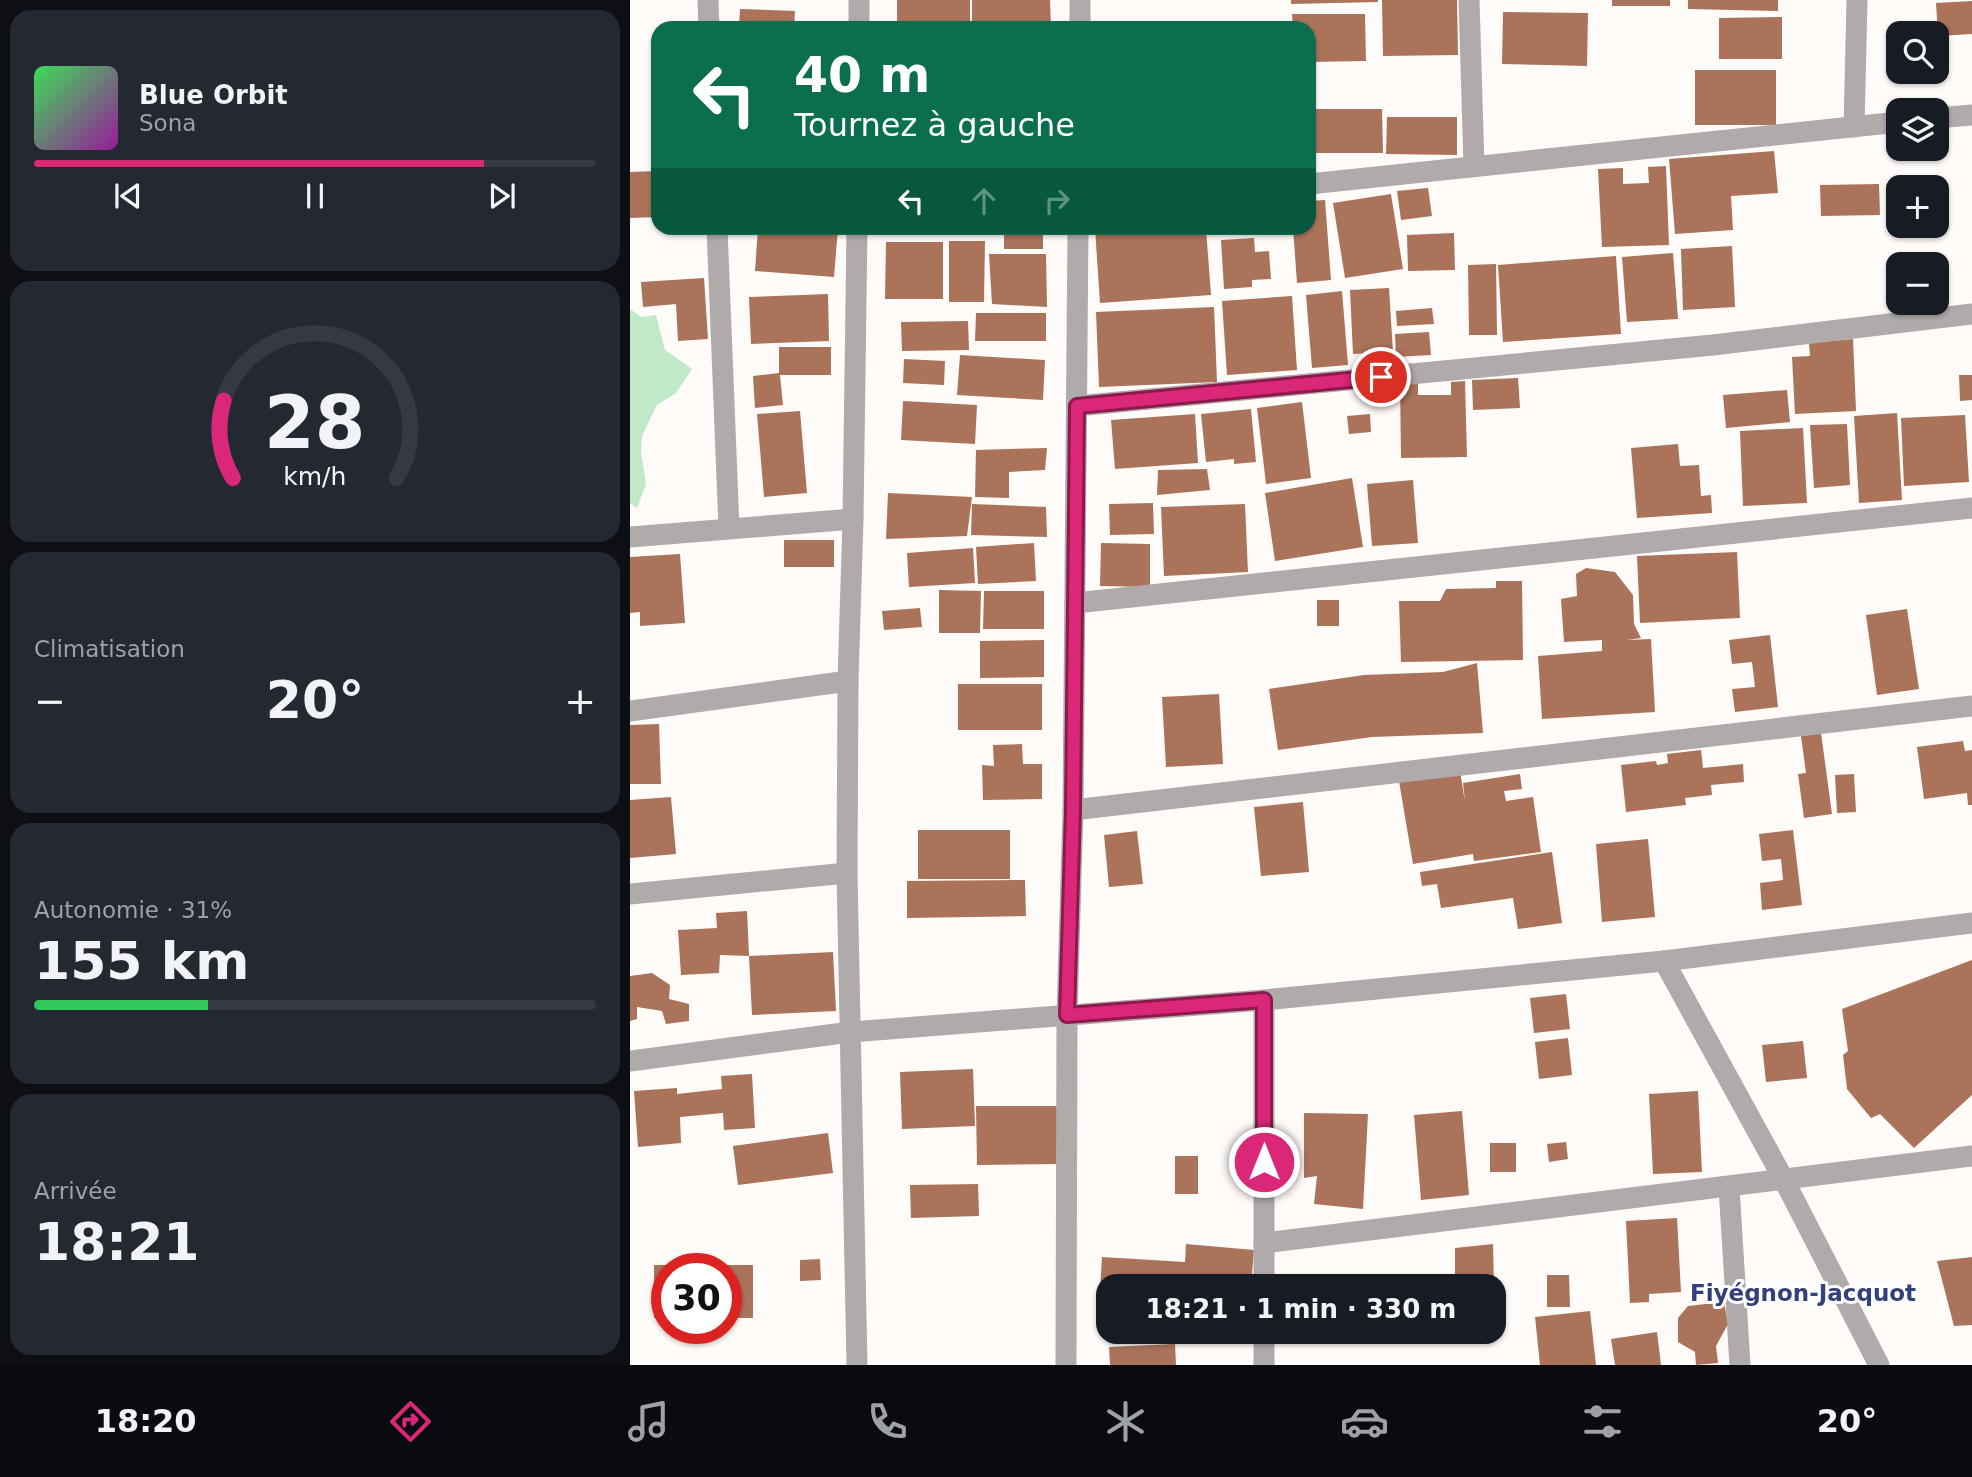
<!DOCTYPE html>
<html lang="fr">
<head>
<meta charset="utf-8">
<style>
	:root { --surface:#171b24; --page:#242831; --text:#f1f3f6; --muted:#9ea1a6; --line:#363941; --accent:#db2777 }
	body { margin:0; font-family:"DejaVu Sans",sans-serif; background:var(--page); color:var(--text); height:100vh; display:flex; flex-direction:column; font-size:26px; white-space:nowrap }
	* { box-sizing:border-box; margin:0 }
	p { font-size:23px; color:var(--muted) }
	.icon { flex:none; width:38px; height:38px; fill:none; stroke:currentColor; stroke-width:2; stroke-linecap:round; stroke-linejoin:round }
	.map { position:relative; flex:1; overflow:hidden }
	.drawer { display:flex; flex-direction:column; gap:10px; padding:10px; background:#0d0f14; width:630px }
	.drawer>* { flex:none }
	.guide { position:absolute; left:21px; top:21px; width:665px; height:214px; border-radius:21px; box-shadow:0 2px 5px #0004; background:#0b6e4f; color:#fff; overflow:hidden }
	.buttons { position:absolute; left:1256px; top:21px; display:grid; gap:14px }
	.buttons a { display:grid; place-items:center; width:63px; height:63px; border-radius:14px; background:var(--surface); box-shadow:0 2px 5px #0004; font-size:35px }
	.speed { position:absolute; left:21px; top:1253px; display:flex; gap:14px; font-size:35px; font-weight:700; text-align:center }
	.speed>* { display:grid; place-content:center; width:91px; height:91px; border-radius:50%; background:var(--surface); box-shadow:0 2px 5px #0004; line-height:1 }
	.speed .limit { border:10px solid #d22; background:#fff; color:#111 }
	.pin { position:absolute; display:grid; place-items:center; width:60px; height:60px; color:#fff; margin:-30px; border:4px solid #fff; border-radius:50%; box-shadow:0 2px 7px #0007 }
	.me { position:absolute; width:77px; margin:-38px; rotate:0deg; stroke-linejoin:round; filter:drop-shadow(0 0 5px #0008) }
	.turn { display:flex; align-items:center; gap:24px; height:147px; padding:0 28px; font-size:32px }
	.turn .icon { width:91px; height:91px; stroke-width:2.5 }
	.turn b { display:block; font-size:49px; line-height:60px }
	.lanes { display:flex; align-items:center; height:66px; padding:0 28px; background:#0003; justify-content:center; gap:35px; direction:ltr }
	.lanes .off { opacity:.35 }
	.big { font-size:52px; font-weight:800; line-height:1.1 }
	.drawer .tile { flex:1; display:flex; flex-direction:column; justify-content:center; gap:10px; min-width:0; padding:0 24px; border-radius:21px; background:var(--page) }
	.drawer .dial { align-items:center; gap:0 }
	.dial svg { height:182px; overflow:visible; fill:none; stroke:var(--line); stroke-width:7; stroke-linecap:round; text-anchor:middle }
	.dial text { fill:var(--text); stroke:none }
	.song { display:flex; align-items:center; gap:21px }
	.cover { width:84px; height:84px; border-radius:10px; background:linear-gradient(135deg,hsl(130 70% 55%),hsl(300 70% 35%)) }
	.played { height:7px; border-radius:4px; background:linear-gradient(90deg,var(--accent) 80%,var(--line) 80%) }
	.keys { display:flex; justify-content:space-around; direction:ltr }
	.heat { display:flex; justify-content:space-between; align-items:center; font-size:38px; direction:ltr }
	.charge { height:10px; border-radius:5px; background:linear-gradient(90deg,#34c759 31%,var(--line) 0) }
	.trip { position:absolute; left:466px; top:1274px; width:410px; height:70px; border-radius:21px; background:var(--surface); box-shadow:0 2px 5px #0004; font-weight:800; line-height:70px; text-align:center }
	.tab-bar { display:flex; height:112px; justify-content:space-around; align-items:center; background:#090b0e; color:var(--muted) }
	.tab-bar .icon { width:49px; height:49px }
	.tab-bar .on { color:var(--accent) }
	.tab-bar b { font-size:32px; color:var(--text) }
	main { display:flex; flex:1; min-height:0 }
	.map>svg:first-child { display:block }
</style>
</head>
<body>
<main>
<section class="drawer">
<div class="tile">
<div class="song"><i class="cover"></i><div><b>Blue Orbit</b><p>Sona</p></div></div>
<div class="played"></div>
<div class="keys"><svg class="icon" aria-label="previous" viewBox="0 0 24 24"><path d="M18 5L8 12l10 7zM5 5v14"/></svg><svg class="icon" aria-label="pause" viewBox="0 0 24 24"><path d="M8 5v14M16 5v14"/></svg><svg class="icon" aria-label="next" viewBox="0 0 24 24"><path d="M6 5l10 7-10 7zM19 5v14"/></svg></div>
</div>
<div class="tile dial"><svg viewBox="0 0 100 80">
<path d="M14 69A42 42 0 1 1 86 69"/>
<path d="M14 69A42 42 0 0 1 10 35" stroke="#db2777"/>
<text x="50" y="56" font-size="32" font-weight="700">28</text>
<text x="50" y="72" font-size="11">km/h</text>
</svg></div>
<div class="tile"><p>Climatisation</p>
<div class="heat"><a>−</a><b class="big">20°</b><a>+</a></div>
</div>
<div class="tile"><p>Autonomie · 31%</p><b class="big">155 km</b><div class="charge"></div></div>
<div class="tile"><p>Arrivée</p><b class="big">18:21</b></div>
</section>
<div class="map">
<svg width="1342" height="1365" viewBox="0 0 1342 1365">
	<rect width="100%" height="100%" fill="#fffbf9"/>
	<polygon fill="#c0eac7" points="0,309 11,317 26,315 35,350 62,369 46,393 27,405 12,436 11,451 16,484 7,508 0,503"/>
	<g fill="#aa735a">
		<rect x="267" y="0" width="73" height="28"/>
		<polygon points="342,0 420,0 421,28 342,28"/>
		<polygon points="661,0 748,0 748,2 661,4"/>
		<polygon points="752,0 827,0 828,55 753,56"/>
		<rect x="982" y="0" width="58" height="6"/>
		<polygon points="1058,0 1148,0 1148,11 1058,9"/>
		<polygon points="1342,1 1342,34 1308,36 1306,3"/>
		<polygon points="110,9 165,11 164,28 109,28"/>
		<polygon points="873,12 958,13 957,66 872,64"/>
		<polygon points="662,14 735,14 736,61 679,62 679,28 663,28"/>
		<polygon points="1152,17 1152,59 1089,59 1089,18"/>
		<rect x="1065" y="70" width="81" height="55"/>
		<polygon points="679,109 752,109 753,153 679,153"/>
		<polygon points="757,117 827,117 827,155 756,154"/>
		<polygon points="1144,151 1148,193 1101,196 1103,230 1045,234 1039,159"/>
		<polygon points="1036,166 1039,245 972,247 968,169 993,168 993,184 1019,183 1018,167"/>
		<polygon points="28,171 28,217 0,218 0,172"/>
		<polygon points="1249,184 1250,215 1191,216 1190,185"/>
		<polygon points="798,188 802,216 771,220 767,191"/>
		<polygon points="761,194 773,269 715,278 703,203"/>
		<polygon points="695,200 701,280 667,283 663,228 679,228 679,201"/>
		<polygon points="128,228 208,228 204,277 125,271"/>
		<rect x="374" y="228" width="39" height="21"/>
		<polygon points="465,228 576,228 581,295 470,303"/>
		<polygon points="824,233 825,270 778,271 777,235"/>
		<polygon points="624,238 625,252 639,251 641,279 622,280 622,287 594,289 591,240"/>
		<polygon points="319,241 355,241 354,302 319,302"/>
		<polygon points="256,242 313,242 313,299 255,299"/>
		<polygon points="1102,246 1105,307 1053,310 1051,249"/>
		<polygon points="1043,253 1048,319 997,322 992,257"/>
		<polygon points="359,254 416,254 417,307 362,304"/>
		<polygon points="986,256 991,334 873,342 868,265"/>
		<polygon points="866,264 867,335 839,335 838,265"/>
		<polygon points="74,278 78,339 48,341 46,304 13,307 11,282"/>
		<polygon points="759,288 763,352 723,354 720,290"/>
		<polygon points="712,291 718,365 682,368 676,295"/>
		<polygon points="198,294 199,341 121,344 119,297"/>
		<polygon points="662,296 667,370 597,375 592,301"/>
		<polygon points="584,307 587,382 469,387 466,312"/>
		<polygon points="802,308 804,324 767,326 766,311"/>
		<polygon points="346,313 416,313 416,341 345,341"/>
		<polygon points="338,321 339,350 272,351 271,322"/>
		<polygon points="799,332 801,355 766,357 765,334"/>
		<polygon points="1223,339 1226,411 1165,414 1162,357 1180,356 1179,343"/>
		<polygon points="149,347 201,347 201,375 150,375 153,405 125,408 123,376 149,373"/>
		<polygon points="330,355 415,360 413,400 327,395"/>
		<polygon points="274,359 315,361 314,385 273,383"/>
		<polygon points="1329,375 1342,375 1342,400 1330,401"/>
		<polygon points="888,378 890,408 843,410 842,380"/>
		<polygon points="835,381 837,457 771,458 770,383 788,382 788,395 821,395 821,382"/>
		<polygon points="1157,390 1160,422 1096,428 1093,395"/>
		<polygon points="273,401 347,405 345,444 271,440"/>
		<polygon points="672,402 681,478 636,484 627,408"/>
		<polygon points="621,409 626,462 604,464 604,459 576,462 571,414"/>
		<polygon points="170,411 177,493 134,497 127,414"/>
		<polygon points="1267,413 1272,500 1229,503 1224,416"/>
		<polygon points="565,414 568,463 485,469 481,420"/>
		<polygon points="740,414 741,432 719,434 717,416"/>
		<polygon points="1335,415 1339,482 1274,486 1271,418"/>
		<polygon points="1217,424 1220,485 1184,488 1180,425"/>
		<polygon points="1173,428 1177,503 1113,506 1110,431"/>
		<polygon points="1048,444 1050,466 1069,465 1071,496 1081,495 1082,513 1007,518 1001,448"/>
		<polygon points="417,448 415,470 379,472 379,498 345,497 346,450"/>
		<polygon points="577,469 580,490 527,495 528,470"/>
		<polygon points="722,478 733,547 645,561 635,493"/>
		<polygon points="783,480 788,543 742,546 737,484"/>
		<polygon points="258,493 342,497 337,536 256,539"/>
		<polygon points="523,503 524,534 480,535 479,504"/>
		<polygon points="342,504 416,507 417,537 341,535"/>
		<polygon points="615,504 618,572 534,576 531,507"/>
		<rect x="154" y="540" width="50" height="27"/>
		<polygon points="404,543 406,581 348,584 346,547"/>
		<polygon points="471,543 520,544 520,587 470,586"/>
		<polygon points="343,548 345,583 279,587 277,553"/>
		<polygon points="1107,552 1110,618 1010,623 1007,556"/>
		<polygon points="50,554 55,623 10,626 10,612 0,613 0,557"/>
		<polygon points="956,568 985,572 1003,595 1004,624 1011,638 997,640 1021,639 1025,712 912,719 908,656 972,651 972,640 934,642 931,599 947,596 946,574"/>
		<polygon points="866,581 892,581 893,660 771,662 769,601 810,601 816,589 866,588"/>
		<polygon points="309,590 351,591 350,633 309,633"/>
		<polygon points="354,591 414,591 414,629 353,629"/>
		<rect x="687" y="600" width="22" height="26"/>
		<polygon points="290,608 292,627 254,630 252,611"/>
		<polygon points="1277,609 1289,689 1247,695 1236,615"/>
		<polygon points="1140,635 1148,707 1105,712 1102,689 1125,687 1122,662 1102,664 1099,640"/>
		<polygon points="414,640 414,677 350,678 350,641"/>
		<polygon points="847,663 853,733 742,737 648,750 639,689 734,675 813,672"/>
		<rect x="328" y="684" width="84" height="46"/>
		<polygon points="589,694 593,764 536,767 532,697"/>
		<polygon points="29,724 31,784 0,784 0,725"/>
		<polygon points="1191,733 1202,814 1174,818 1168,774 1176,773 1171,736"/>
		<polygon points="1333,741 1335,751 1342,750 1342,805 1338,805 1337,793 1294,799 1287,747"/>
		<polygon points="392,744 393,764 412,764 412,799 353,800 352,765 364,766 363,745"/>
		<polygon points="1071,750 1073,768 1113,764 1114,782 1081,785 1082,795 1055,798 1056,805 996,812 991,765 1026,761 1027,765 1038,763 1037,754"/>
		<polygon points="830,771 835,802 833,783 890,774 892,789 874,791 876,801 903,797 911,852 844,861 843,854 783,864 769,781"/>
		<polygon points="1224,774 1226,812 1207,813 1205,775"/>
		<polygon points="41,797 46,854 0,858 0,800"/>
		<polygon points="673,802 679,872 631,876 624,807"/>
		<rect x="288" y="830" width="92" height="49"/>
		<polygon points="1163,830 1172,905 1132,910 1130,883 1153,880 1151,859 1132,861 1129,834"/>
		<polygon points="507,831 513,884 479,887 474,835"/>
		<polygon points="1018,839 1025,917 972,922 966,844"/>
		<polygon points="922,852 932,923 888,929 883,898 811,908 807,884 792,886 790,872"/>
		<polygon points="395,880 396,916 277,918 277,881"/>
		<polygon points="117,911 119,956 90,955 89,973 51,975 48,930 87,928 86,913"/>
		<polygon points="203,952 206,1011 122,1015 119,956"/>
		<polygon points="1342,960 1342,1095 1284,1148 1250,1114 1241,1118 1217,1089 1213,1055 1218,1051 1212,1009"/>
		<polygon points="22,973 40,985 39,999 59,1004 59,1021 36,1024 32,1011 7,1007 7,1019 0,1021 0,976"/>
		<polygon points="936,994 940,1029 904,1033 900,998"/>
		<polygon points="938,1038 942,1075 909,1079 905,1042"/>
		<polygon points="1173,1041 1177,1078 1136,1082 1132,1045"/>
		<polygon points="343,1069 345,1126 272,1129 270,1072"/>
		<polygon points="122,1074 125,1128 94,1130 93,1113 50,1117 51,1143 8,1147 4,1091 47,1088 47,1094 92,1089 91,1076"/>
		<polygon points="1068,1091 1072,1172 1023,1174 1019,1094"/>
		<polygon points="346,1106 428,1106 428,1164 347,1165"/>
		<polygon points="832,1111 839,1195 791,1200 784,1115"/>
		<polygon points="674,1113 738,1114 733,1209 684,1204 687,1176 674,1178"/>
		<polygon points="198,1133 203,1173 108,1185 103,1146"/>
		<polygon points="936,1142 938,1159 919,1162 917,1144"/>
		<rect x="860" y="1143" width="26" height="29"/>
		<rect x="545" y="1156" width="23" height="38"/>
		<polygon points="348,1184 349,1216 281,1218 280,1185"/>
		<polygon points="1047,1218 1051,1292 1019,1294 1019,1302 1000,1303 996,1221"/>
		<polygon points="556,1244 624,1250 621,1286 478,1286 478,1308 469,1307 472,1257 555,1262"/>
		<polygon points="863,1244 864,1286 825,1286 825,1248"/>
		<polygon points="1342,1257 1342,1325 1324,1326 1307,1261"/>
		<polygon points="190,1259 191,1280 170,1281 170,1260"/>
		<polygon points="24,1265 123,1265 123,1318 96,1318 96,1269 37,1269 37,1318 24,1318"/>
		<polygon points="917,1275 939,1275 940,1307 917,1307"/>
		<polygon points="1094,1302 1098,1324 1086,1346 1088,1363 1066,1365 1065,1352 1048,1342 1048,1318 1058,1306"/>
		<polygon points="960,1311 966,1365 910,1365 905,1317"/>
		<polygon points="1027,1332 1031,1365 985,1365 981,1339"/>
		<polygon points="545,1344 546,1365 480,1365 479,1347"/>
	</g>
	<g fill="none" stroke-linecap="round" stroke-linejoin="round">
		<g stroke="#b0abaa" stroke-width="21">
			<polyline points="78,0 79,28"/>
			<polyline points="839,0 844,166"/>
			<polyline points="229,28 229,0"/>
			<polyline points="450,28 450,0"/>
			<polyline points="1307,118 1342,115"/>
			<polyline points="1224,127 1227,0"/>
			<polyline points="679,184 1269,122"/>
			<polyline points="87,228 99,528"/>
			<polyline points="227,228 223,519 218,681 217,873 227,1365"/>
			<polyline points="447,406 1083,345 1342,314"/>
			<polyline points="0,537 223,519"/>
			<polyline points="445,603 1342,508"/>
			<polyline points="0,711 218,681"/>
			<polyline points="443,810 1342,706"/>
			<polyline points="0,894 217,873"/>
			<polyline points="1034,961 1154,1180 1249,1365"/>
			<polyline points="0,1061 221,1032 634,1000 1034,961 1342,923"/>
			<polyline points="1099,1187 1110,1365"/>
			<polyline points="634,1243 1342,1156"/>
			<polyline points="634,1286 634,1000"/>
			<polyline points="436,1365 437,1015 443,810 448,228"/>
			<polyline points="634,1365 634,1332"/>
		</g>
	</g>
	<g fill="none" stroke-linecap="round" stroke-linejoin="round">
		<defs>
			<polyline id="route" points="634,1162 634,1000 437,1015 443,810 447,406 751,377"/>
		</defs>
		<use href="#route" stroke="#8e194d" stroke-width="18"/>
		<use href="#route" stroke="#db2777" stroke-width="12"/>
	</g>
	<g text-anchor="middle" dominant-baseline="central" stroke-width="6" stroke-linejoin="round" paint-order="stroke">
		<g font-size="23" font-weight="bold" fill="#32407b" stroke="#fff">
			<text x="1173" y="1293">Fiyégnon-Jacquot</text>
		</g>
	</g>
</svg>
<div class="buttons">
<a><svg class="icon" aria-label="search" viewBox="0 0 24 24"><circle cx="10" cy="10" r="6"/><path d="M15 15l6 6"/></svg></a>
<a><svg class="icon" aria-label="layers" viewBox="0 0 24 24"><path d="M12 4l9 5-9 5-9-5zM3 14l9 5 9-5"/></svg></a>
<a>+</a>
<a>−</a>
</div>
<div class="speed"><div class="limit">30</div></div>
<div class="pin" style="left:751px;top:377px;background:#d93025"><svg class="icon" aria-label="arrive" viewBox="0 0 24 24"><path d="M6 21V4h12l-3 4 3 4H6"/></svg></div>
<svg class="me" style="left:634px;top:1162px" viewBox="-20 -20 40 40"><circle r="17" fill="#db2777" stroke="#fff" stroke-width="3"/><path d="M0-11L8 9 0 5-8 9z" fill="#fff"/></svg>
<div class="trip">18:21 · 1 min · 330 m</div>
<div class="guide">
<div class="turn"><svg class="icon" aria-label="left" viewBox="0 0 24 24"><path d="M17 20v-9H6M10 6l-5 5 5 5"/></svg><div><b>40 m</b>Tournez à gauche</div></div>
<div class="lanes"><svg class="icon" aria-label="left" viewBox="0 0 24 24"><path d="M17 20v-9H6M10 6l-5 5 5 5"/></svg><svg class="icon off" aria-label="ahead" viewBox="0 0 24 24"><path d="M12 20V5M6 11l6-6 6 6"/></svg><svg class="icon off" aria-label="right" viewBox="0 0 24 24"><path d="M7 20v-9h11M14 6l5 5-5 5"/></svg></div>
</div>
</div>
</main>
<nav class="tab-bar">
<b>18:20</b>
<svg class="icon on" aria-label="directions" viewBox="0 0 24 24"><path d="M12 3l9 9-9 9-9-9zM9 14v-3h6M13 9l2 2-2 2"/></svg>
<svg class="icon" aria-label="music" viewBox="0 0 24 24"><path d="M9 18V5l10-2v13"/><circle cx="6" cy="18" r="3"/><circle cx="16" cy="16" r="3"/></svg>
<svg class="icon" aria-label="phone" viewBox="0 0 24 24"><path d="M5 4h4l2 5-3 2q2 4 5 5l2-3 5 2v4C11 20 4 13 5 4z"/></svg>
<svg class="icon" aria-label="climate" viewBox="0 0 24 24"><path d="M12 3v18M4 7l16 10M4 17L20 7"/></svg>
<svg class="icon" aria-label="car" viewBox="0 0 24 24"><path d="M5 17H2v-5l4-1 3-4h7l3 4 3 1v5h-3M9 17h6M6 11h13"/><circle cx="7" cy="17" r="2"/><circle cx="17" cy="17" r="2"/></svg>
<svg class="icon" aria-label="filters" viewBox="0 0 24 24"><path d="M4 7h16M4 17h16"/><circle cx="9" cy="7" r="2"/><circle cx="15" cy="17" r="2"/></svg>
<b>20°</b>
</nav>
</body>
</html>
